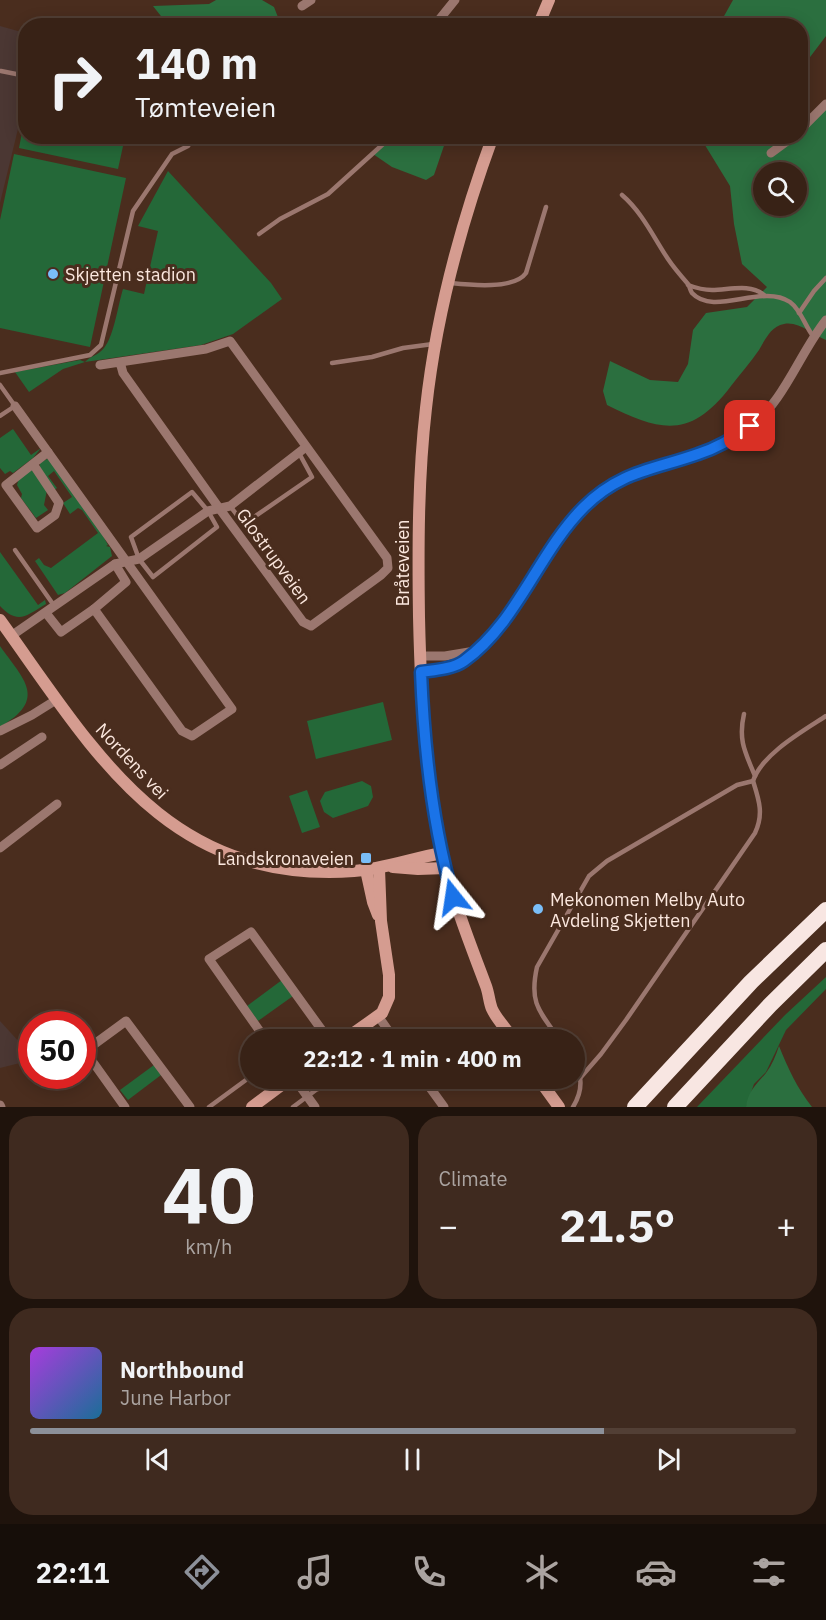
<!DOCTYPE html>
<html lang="en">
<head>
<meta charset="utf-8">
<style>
	:root { --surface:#382216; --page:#3f2a1f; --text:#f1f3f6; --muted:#aba4a1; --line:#523f35; --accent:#8c9099 }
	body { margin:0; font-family:"IBM Plex Sans",sans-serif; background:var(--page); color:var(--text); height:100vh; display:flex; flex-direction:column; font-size:22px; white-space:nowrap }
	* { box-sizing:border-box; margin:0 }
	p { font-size:20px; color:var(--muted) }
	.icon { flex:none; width:33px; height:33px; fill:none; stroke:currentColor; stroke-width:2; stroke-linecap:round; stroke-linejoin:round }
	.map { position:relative; height:1107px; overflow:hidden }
	.details { display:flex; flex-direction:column; gap:9px; padding:9px; background:#1f130c; flex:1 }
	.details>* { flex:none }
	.guide { position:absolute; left:18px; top:18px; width:790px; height:126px; border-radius:24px; box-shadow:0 3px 15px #0003,0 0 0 2px var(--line); background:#382216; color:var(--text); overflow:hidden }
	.buttons { position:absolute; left:753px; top:162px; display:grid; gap:12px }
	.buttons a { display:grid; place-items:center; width:54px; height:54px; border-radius:50%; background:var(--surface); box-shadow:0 3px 15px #0003,0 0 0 2px var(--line); font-size:30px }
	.speed { position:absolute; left:18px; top:1011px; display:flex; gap:12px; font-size:30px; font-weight:700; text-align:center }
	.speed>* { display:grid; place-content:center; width:78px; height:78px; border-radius:50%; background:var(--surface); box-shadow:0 3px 15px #0003,0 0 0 2px var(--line); line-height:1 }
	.speed .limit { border:9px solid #d22; background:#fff; color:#111 }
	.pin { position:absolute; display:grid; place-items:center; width:51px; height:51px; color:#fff; margin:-26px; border-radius:12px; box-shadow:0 3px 9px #0006 }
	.me { position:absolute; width:66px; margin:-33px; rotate:345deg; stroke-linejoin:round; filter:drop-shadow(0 0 4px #0008) }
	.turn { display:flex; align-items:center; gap:21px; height:126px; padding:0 18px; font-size:27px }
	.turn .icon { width:78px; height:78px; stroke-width:2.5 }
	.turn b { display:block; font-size:42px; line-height:51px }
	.big { font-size:45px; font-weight:700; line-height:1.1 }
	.details .tile { flex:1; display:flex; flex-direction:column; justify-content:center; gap:9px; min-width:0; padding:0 21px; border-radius:24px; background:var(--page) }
	.details .dial { align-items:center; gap:0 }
	.dial b { font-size:78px; line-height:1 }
	.song { display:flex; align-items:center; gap:18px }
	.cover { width:72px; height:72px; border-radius:9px; background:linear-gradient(135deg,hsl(280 70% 55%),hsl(200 70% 35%)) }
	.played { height:6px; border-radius:3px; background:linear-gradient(90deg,var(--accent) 75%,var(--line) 75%) }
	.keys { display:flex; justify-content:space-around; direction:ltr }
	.heat { display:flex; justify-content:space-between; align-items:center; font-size:33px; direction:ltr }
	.details .tiles { flex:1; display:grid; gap:9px; grid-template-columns:1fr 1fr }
	.tile:last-child { grid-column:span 2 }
	.trip { position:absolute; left:240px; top:1029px; width:345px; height:60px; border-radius:30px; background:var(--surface); box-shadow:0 3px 15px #0003,0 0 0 2px var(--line); font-weight:700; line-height:60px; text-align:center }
	.dock { display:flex; height:96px; justify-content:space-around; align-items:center; background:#160e09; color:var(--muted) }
	.dock .icon { width:42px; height:42px }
	.dock .selected { color:var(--accent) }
	.dock b { font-size:27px; color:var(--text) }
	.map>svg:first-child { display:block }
</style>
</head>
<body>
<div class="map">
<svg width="826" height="1107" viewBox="0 0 826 1107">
	<rect width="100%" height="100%" fill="#4a2d1e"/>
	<g fill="#4b3733">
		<polygon points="0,26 25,33 26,96 0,203"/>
		<polygon points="0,1021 21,1044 24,1062 0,1068"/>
	</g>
	<g fill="#246838">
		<polygon points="25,117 26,136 125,137 118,169 19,148"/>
		<polygon points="14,154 126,178 90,347 0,328 0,220"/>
		<path d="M168,171L271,283L282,299L233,334L201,345L85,362L63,369L29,392L15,372L80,360L85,362C90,356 99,355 104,348C114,336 118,305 123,289L144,294L158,231L138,226Z"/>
		<polygon points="13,429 31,455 41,448 33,458 13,473 10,471 5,474 0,468 0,438"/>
		<polygon points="47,459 50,460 102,534 108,545 106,546 110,547 112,556 65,593 58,595 35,561 39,558 44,565 51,568 98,533 82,510 78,508 70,514 63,503 72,497 54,471 48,476 57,488 54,490 40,468 40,463"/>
		<polygon points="31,469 47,490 44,505 48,510 36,518 21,498 22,494 17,485 19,478"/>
		<path d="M0,552L38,605L45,600L46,604C26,616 18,625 0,606Z"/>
		<path d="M0,646C24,680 48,699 0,727Z"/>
		<polygon points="383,702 392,740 316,759 307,721"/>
		<polygon points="362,781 371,786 373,797 368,806 333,818 324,812 320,801 325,792"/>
		<polygon points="307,790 320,827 302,833 289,796"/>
		<polygon points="826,977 826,989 786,1030 766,1072 754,1084 746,1107 697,1107 785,1015"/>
		<polygon points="282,980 293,996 258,1021 247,1006"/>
		<polygon points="154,1065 161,1075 128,1100 120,1090"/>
	</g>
	<g fill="#2b6f3f" fill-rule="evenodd">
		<polygon points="216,0 262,0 274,7 281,25 168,25 153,6 209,4"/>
		<polygon points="733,0 826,0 826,36 801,69 801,26 719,25"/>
		<path d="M826,109V340C813,335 799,321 784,324C771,326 765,340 759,350C750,363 740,374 731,386C691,439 661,432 607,405L603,391L610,361L650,380L678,382L688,364L693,330L706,313L747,307L767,287L742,264L734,224L730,186L700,137H775L777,140L786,144L794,137L801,136V130ZM764,172H796V206H764Z"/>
		<polygon points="393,137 447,137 434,175 426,180 392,167 373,154"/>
		<path d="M779,1046C788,1068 797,1088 812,1107H746C748,1091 756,1085 766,1073C772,1065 776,1055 779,1046Z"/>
	</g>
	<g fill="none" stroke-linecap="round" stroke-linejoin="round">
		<g stroke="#9b776f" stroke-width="4.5">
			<polyline points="1,71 26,76"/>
			<path d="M622,195C642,212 654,238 668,259C674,268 681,276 688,284C690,287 690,290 692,293C714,317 762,283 790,302C801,310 805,326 813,336"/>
			<polyline points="259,234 280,219 328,194 392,136"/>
			<path d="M450,283C469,285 514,290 526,273L546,207"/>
			<path d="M688,285C696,288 704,290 712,290C729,290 750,283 764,295"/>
			<polyline points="799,313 814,291 826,278"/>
			<polyline points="332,363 372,357 403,348 433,344"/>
			<polyline points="0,373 90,355 101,345 133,211 172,154 188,146 195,136"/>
			<polyline points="0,385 15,406 0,416"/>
			<polygon points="192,492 208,511 217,527 153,577 139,559 131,537"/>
			<polyline points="230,506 244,524 312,477 299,453"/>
			<polyline points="15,550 55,607"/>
			<path d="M744,714C738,740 745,752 755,776"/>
			<path d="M560,1040C539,1011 529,1003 537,967L589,876L607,861L737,785L753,781"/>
			<path d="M581,1077L601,1054L626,1020L755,833C764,814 759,800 753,781C762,754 803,731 826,716"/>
			<polyline points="311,1078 318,1089"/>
			<polyline points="209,1107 250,1077"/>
			<polyline points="293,1107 332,1078"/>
			<path d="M573,1107C583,1091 583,1076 574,1060"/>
		</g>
		<g stroke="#9b776f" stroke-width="9">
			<polyline points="302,6 311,0"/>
			<polyline points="434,26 455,0"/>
			<polyline points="801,129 826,104"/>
			<polyline points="771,153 794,136"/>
			<polyline points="100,365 206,349 230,341 387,558 388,568 381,575 311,626 303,622 219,508 123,373 120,362"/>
			<polyline points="15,406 232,709 192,736 182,731 94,609 61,632 46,613"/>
			<polyline points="33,464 59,503 55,515 37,528 6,485 48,452"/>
			<polyline points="94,609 126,582 115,564"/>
			<polyline points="11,636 115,564 139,559 208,511 230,506 306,447"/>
			<polyline points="420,656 445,656 475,651"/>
			<path d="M421,672C434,670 448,669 460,663C466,660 469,655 474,651C521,612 541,550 584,507C632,458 697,468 750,427C785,400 799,354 826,320"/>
			<polyline points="0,731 32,715 56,700"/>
			<polyline points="0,765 42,737"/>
			<polyline points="0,848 57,804"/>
			<polyline points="378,1016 395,1040"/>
			<polyline points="266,1040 209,959 251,932 329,1040"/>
			<polyline points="294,1078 315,1107"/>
			<polyline points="423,1078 444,1107"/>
			<polyline points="0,1105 1,1107"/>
			<polyline points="125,1107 85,1051 126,1021 190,1107"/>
		</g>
		<g stroke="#d59c90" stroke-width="12">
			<polyline points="538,26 549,0"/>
			<path d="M493,136C461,223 436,316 426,408C418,477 418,548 419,617C421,706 426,795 449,881C459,917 473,951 486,986C489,994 489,1002 492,1009C497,1020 507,1029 513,1040"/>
			<path d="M0,620C95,752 167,884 354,871C385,869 412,858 443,853"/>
			<polyline points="393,867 418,869 446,868"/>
			<polyline points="366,870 373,902 378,915"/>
			<polyline points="344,1040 382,1013 389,997 389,975 381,921 379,869"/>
			<polyline points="538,1078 559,1107"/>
			<polyline points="252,1107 291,1078"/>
		</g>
		<g stroke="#f8e6e2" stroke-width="16">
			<polyline points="635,1107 751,982 826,910"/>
			<polyline points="675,1107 770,1005 826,950"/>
		</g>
	</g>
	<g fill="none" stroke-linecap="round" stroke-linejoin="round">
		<defs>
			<path id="route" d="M453,897C432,824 424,748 421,672C435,670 453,669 464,661C518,622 538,553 584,507C620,471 653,470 698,454C717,448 734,438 750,426"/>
		</defs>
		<use href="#route" stroke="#114b97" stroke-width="15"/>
		<use href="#route" stroke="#1a73e8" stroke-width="10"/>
	</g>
	<g fill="#7abef8" stroke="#4a2d1e" stroke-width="2">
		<circle cx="53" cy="274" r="6"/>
		<rect x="360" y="852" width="12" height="12" rx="3"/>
		<circle cx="538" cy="909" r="6"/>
	</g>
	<g text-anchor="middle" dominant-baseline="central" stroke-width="6" stroke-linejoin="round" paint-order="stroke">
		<g font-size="18" fill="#fbe7de" stroke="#4a2d1e" text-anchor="start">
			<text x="65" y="274">Skjetten stadion</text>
			<text x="354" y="858" text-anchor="end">Landskronaveien</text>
			<text x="550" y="899">Mekonomen Melby Auto<tspan x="550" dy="21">Avdeling Skjetten</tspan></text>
		</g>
		<g font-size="18" fill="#fbe7de" stroke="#4a2d1e">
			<text transform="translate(274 556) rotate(54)">Glostrupveien</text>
			<text transform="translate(402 563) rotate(-90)">Bråteveien</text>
			<text transform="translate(132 761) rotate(47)">Nordens vei</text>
		</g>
	</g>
</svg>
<div class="buttons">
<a><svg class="icon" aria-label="search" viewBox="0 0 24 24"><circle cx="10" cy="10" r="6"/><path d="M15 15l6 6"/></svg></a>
</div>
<div class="speed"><div class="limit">50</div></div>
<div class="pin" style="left:750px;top:426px;background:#d93025"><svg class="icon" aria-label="arrive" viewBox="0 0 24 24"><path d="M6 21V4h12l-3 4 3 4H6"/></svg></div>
<svg class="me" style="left:453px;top:897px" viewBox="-20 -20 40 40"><path d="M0-17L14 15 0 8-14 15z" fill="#1a73e8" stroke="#fff" stroke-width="4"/></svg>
<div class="trip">22:12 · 1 min · 400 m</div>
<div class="guide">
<div class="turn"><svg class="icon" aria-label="right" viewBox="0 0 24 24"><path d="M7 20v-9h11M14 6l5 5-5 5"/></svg><div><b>140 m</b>Tømteveien</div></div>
</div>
</div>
<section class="details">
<div class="tiles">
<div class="tile dial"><b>40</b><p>km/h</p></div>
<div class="tile"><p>Climate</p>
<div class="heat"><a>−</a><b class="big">21.5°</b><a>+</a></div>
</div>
<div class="tile">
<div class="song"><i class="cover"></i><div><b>Northbound</b><p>June Harbor</p></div></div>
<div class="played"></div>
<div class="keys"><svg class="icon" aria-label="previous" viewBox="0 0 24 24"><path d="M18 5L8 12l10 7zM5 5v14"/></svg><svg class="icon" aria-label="pause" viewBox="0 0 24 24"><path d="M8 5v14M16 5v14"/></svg><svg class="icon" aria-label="next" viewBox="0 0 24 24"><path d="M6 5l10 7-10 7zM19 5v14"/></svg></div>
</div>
</div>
</section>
<nav class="dock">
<b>22:11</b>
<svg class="icon selected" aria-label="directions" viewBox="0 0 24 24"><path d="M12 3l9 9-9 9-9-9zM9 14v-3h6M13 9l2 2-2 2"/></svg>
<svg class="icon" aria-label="music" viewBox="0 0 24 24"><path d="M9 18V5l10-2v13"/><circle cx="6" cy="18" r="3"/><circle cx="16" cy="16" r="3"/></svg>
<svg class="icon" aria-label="phone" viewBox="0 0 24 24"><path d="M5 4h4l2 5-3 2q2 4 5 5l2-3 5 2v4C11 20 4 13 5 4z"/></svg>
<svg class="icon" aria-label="climate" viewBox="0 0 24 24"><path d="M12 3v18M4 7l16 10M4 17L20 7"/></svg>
<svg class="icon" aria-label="car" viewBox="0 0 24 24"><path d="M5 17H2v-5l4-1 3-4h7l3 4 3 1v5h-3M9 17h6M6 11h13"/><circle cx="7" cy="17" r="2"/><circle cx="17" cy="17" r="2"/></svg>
<svg class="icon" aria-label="filters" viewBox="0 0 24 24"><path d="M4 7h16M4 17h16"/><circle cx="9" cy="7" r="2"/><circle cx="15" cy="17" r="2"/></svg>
</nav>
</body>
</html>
